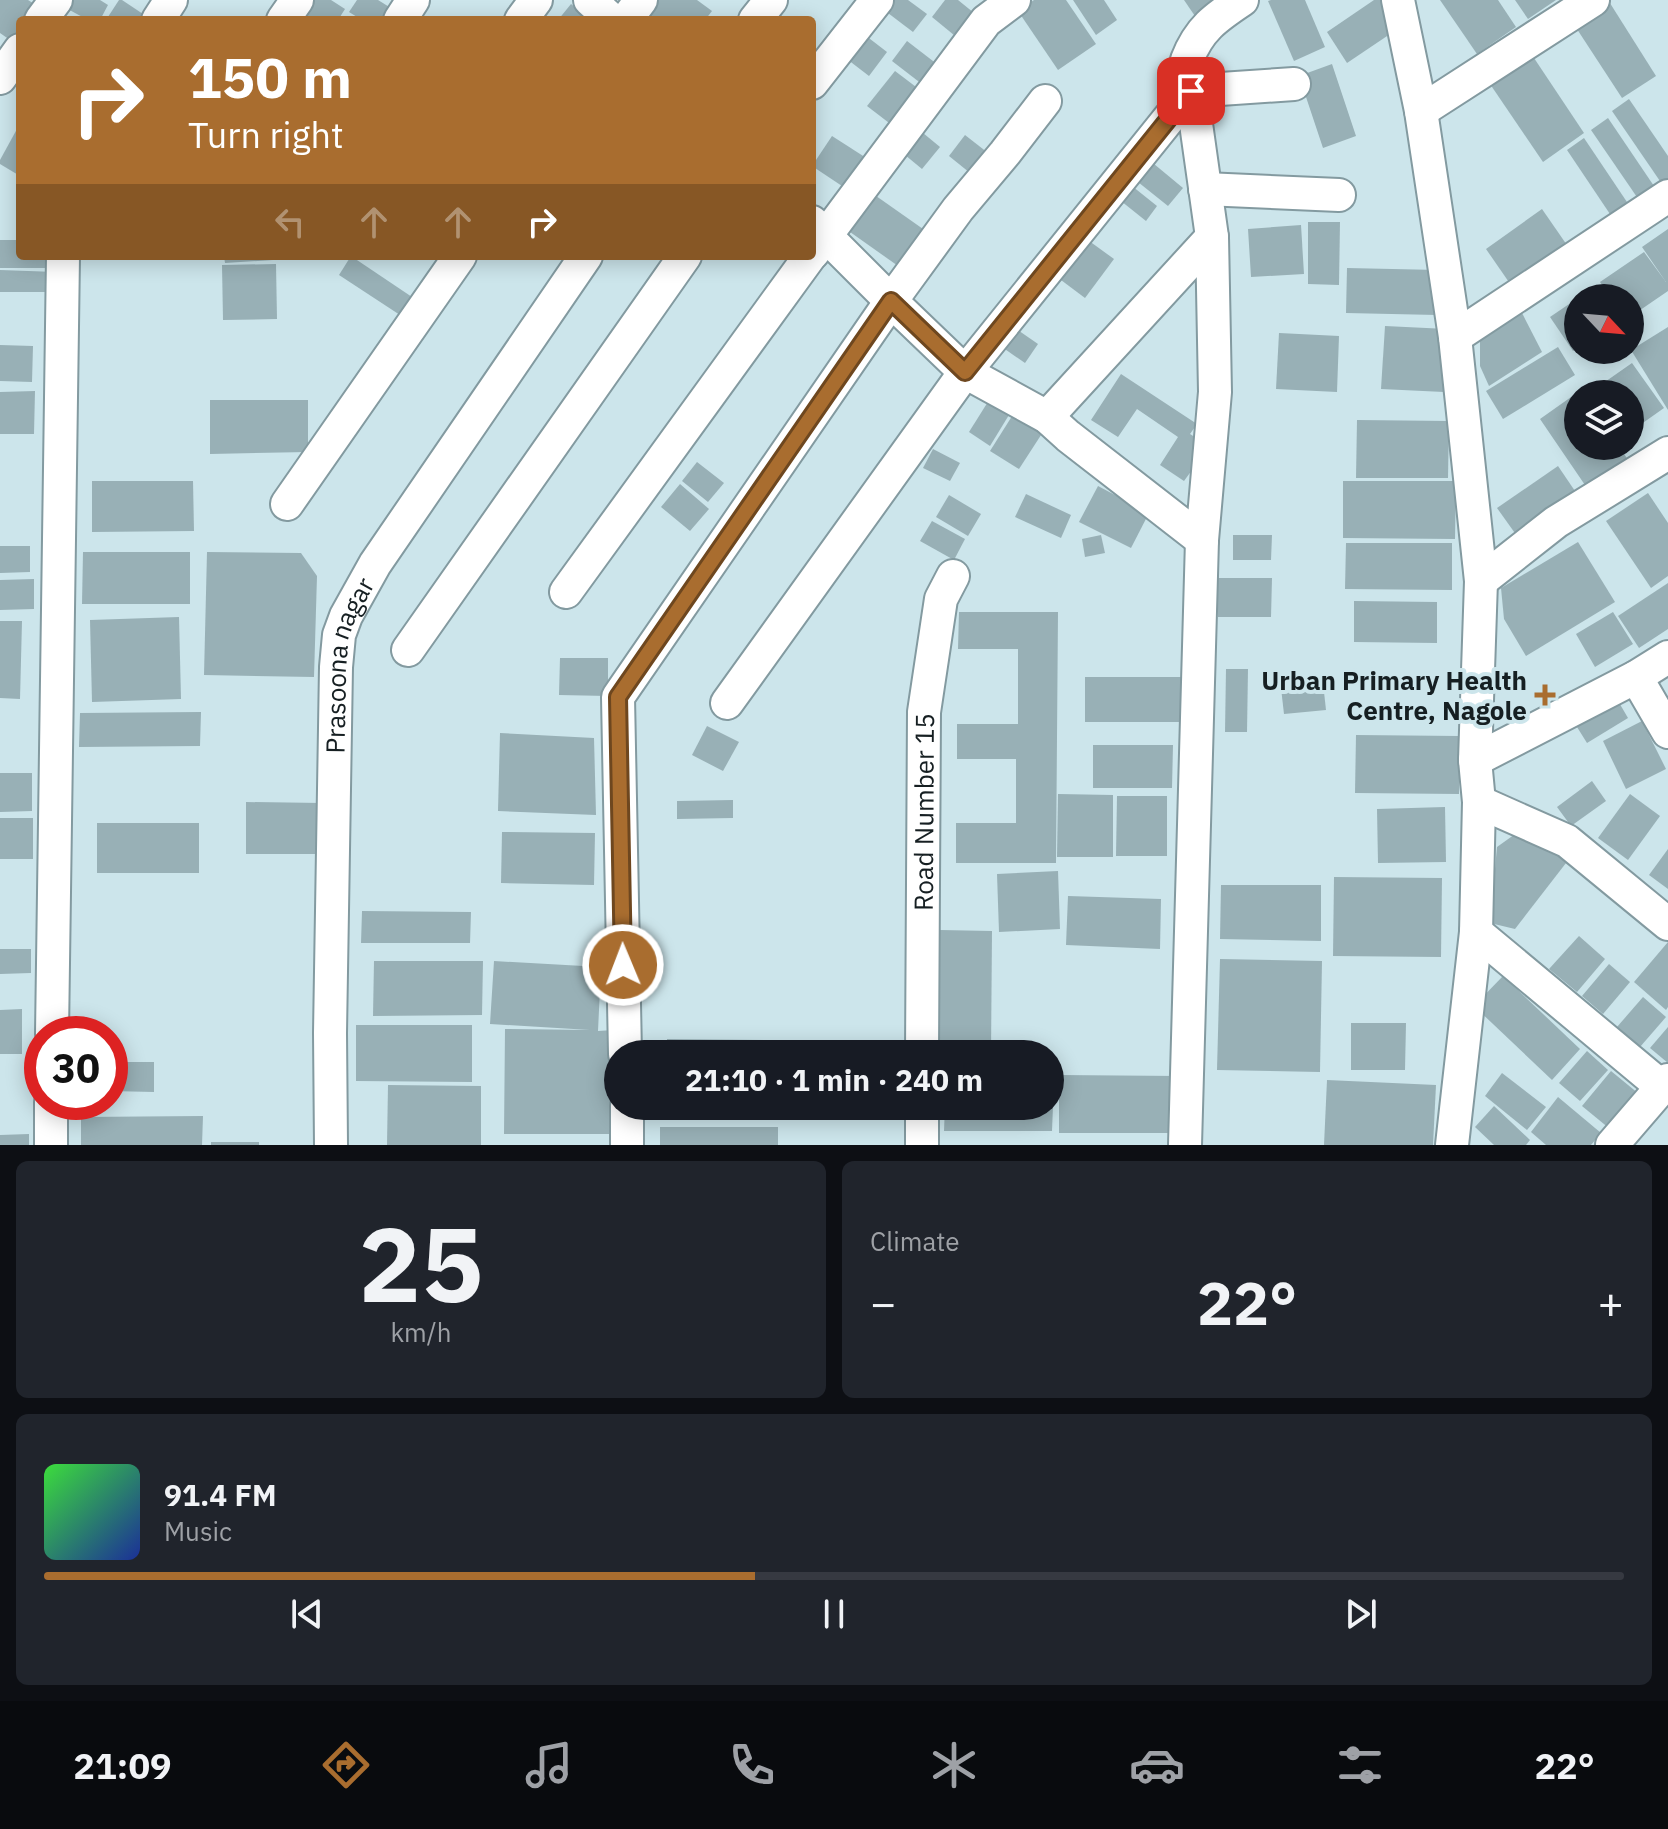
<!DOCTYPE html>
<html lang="en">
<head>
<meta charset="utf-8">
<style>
	:root { --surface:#171b24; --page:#20242c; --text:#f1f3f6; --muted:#9ea1a6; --line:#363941; --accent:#a96d2f }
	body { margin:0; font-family:"IBM Plex Sans",sans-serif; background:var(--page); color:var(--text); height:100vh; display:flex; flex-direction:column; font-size:30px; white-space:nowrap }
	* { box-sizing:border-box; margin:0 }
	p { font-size:26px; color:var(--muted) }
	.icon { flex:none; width:44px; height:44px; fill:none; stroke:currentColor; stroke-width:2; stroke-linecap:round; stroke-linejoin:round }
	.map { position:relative; height:1145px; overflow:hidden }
	.drawer { display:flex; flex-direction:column; gap:16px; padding:16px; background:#0d0f14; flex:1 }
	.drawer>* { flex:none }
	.guide { position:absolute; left:16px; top:16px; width:800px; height:244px; border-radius:8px; box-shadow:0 4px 20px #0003; background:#a96d2f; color:#fff; overflow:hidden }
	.needle { width:52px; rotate:116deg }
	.buttons { position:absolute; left:1564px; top:284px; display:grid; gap:16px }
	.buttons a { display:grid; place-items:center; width:80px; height:80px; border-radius:50%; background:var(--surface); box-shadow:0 4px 20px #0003; font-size:40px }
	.speed { position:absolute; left:24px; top:1016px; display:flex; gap:16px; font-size:40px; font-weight:700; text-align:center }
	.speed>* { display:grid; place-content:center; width:104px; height:104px; border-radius:50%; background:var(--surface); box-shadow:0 4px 20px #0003; line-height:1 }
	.speed .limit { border:12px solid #d22; background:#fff; color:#111 }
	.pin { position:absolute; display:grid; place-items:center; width:68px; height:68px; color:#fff; margin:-34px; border-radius:16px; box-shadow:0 4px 12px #0006 }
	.me { position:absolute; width:88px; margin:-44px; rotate:359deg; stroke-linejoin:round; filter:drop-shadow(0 0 6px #0008) }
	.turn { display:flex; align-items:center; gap:28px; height:168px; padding:0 40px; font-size:36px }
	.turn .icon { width:104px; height:104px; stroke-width:2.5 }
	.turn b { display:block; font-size:56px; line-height:68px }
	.lanes { display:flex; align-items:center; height:76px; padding:0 40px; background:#0003; justify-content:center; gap:40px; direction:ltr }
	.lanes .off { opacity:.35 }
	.big { font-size:60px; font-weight:700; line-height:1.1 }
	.drawer .card { flex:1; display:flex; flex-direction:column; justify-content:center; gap:12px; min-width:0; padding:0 28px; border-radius:12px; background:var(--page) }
	.drawer .dial { align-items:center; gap:0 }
	.dial b { font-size:104px; line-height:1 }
	.song { display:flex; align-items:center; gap:24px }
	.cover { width:96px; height:96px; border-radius:12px; background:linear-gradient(135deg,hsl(120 70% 55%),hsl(230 70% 35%)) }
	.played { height:8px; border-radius:4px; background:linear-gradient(90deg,var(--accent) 45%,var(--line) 45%) }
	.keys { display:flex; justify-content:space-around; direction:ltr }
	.heat { display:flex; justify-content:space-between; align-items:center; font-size:44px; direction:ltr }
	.drawer .tiles { flex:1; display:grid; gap:16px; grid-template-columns:1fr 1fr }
	.card:last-child { grid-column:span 2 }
	.trip { position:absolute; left:604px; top:1040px; width:460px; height:80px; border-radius:40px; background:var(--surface); box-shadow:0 4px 20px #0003; font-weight:700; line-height:80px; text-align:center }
	.dock { display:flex; height:128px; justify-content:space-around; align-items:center; background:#090b0e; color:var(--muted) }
	.dock .icon { width:56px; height:56px }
	.dock .on { color:var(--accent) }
	.dock b { font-size:36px; color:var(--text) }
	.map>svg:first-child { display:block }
</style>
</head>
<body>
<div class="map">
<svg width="1668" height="1145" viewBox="0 0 1668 1145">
	<rect width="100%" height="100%" fill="#cce5eb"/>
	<g fill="#98b0b6">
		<polygon points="0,0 28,0 36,5 27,20 20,20 20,31 13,42 0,33"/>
		<polygon points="68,0 100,0 108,5 100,20 88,20 64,7"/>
		<polygon points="119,0 122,0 152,20 106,20"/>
		<polygon points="310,0 331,0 345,9 338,20 310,20 301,14"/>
		<polygon points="357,0 378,0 399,13 394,20 362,20 349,12"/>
		<polygon points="650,0 697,0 712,11 705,20 643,20"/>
		<polygon points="892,0 908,0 927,14 913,32 884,10"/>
		<polygon points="945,0 958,0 979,17 960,40 932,17"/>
		<polygon points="1034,0 1066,0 1096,44 1058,70 1018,11"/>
		<polygon points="1073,0 1104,0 1117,20 1096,35"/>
		<polygon points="1184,0 1231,0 1199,22"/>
		<polygon points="1271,0 1305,0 1325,47 1294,61 1268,1"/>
		<polygon points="1374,0 1380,0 1399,28 1347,63 1327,32"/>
		<polygon points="1440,0 1498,0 1516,27 1477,54"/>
		<polygon points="1515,0 1556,0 1528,19"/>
		<polygon points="1608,0 1656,76 1622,98 1573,23"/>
		<polygon points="571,4 591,20 558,20"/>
		<polygon points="861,32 887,52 869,76 843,56"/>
		<polygon points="907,41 942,68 927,88 892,61"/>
		<polygon points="1532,55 1584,133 1543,162 1490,84"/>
		<polygon points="1332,64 1356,136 1323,148 1299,76"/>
		<polygon points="895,71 924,93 897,129 867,106"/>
		<polygon points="1629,99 1668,156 1668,179 1662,184 1612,111"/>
		<polygon points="1608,118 1658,192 1641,203 1591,130"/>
		<polygon points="917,128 940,147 922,169 899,150"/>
		<polygon points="17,129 20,131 20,176 0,164 0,160"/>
		<polygon points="965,135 997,160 980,181 949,156"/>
		<polygon points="832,136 871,161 851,192 812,166"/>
		<polygon points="1584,138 1633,211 1616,223 1567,150"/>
		<polygon points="1148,159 1183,188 1168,206 1133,178"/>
		<polygon points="1127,182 1157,206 1146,221 1116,197"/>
		<polygon points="869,191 933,236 908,273 843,227"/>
		<polygon points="1542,209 1569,248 1513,288 1486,249"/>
		<polygon points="1308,222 1340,222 1339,285 1308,284"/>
		<polygon points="1301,225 1304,274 1251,277 1248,229"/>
		<polygon points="1668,229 1668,291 1630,317 1630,298 1611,298 1600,282 1644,252 1666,282 1642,247"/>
		<polygon points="1085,238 1114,259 1085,298 1057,277"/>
		<polygon points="0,240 20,240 20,256 53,256 53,268 0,268"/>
		<polygon points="224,256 273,256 273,260 225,263"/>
		<polygon points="351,256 412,297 400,315 339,275"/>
		<polygon points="276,264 277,319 223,320 222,265"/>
		<polygon points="1347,268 1438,270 1437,315 1346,313"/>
		<polygon points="0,270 56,272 57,292 0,292"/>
		<polygon points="1578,298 1578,348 1573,351 1550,317"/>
		<polygon points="1522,313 1542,352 1489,386 1480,366 1480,328"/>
		<polygon points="1012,326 1038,344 1025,363 999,345"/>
		<polygon points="1385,326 1447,329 1444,392 1381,389"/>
		<polygon points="1668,327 1668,410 1631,350"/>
		<polygon points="1279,333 1339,336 1337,392 1276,389"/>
		<polygon points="0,345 33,346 32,382 0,381"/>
		<polygon points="1558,347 1575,375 1503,419 1486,391"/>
		<polygon points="1632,363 1664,408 1630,432 1630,394 1594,394 1592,391"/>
		<polygon points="1121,374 1197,424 1190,434 1201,441 1193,453 1200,459 1184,481 1160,465 1178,437 1137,409 1118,437 1091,420"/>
		<polygon points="1581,390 1584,394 1578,394 1578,446 1619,446 1628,460 1587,488 1540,419"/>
		<polygon points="35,391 34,434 0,434 0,392"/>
		<polygon points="991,397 1012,410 990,446 969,432"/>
		<polygon points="210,400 308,400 308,452 210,454"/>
		<polygon points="1014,413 1043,432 1019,469 990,451"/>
		<polygon points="1357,420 1449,421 1448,478 1356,478"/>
		<polygon points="933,449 960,463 950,481 923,468"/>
		<polygon points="697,462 724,483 708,502 682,481"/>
		<polygon points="1558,466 1577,494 1517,536 1497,508"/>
		<polygon points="92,481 193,481 194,531 92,532"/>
		<polygon points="1343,481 1456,481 1455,539 1343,538"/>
		<polygon points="680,484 709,509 690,531 661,507"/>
		<polygon points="1098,486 1149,513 1131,548 1079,522"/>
		<polygon points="1648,493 1668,523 1668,576 1651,588 1606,521"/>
		<polygon points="1026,494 1071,515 1061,538 1015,517"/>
		<polygon points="949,495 981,514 968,536 936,517"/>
		<polygon points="932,521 965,539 954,560 920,541"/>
		<polygon points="1101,535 1105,553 1085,557 1082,539"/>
		<polygon points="1233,535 1272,535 1271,560 1233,560"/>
		<polygon points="1578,542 1615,602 1526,656 1504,619 1501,588"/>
		<polygon points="1346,543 1452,543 1452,590 1345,589"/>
		<polygon points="0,546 30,546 30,572 0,573"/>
		<polygon points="83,552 190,552 190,604 82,604"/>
		<polygon points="207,552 301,553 317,576 314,677 204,675"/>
		<polygon points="1218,578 1272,578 1271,617 1218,617"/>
		<polygon points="34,579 34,609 0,610 0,580"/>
		<polygon points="1668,583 1668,629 1639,648 1618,616"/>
		<polygon points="1354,601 1437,602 1437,643 1354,642"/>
		<polygon points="959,612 1058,612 1056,863 956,863 956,823 1016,823 1016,759 957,759 957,724 1018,724 1018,649 958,649"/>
		<polygon points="1613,612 1633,644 1595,667 1576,634"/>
		<polygon points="179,617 181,699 92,702 90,620"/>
		<polygon points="0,621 22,621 20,699 0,698"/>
		<polygon points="560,658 608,658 608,696 559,695"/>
		<polygon points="1226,669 1248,669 1247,732 1225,732"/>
		<polygon points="1085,677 1185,677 1184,722 1085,722"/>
		<polygon points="1323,683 1326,710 1284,714 1281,688"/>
		<polygon points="1614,694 1628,718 1587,743 1572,719"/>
		<polygon points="201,712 200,746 79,747 80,713"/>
		<polygon points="1642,721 1666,769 1626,789 1603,741"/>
		<polygon points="707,726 739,742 723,771 692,755"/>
		<polygon points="500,733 594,738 596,815 498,811"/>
		<polygon points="1356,735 1459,736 1459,794 1355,793"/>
		<polygon points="1093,745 1173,745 1172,788 1093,788"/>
		<polygon points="0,773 32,773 32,811 0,812"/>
		<polygon points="1592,781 1606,801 1571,826 1557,807"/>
		<polygon points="1058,794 1113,795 1113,857 1057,857"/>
		<polygon points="1630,794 1660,816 1628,860 1598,838"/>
		<polygon points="1117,796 1167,796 1167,856 1116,856"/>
		<polygon points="733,800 733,818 677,819 677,801"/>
		<polygon points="246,802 322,803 321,854 246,854"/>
		<polygon points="1445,807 1446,862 1378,863 1377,809"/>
		<rect x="0" y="818" width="33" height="41"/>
		<rect x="97" y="823" width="102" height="50"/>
		<polygon points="502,832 595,833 594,885 501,883"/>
		<polygon points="1518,832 1555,847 1566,863 1515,929 1490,923 1497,847"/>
		<polygon points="1668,849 1668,889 1649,875"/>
		<polygon points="1058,871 1060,929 999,932 997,874"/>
		<polygon points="1334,877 1442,878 1441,957 1333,956"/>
		<polygon points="1221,885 1321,885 1321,941 1220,939"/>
		<polygon points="1068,896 1161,899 1160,949 1066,945"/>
		<polygon points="362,911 471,912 470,943 361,943"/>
		<polygon points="940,930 992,931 991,1054 939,1054"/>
		<polygon points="1579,936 1605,959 1577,992 1549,969"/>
		<polygon points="1668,942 1668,1007 1666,1010 1634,982"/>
		<polygon points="0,949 31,949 31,973 0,974"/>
		<polygon points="1220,959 1322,961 1320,1072 1217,1070"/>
		<polygon points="374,961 483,961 482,1015 373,1016"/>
		<polygon points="494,961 601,967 598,1031 613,1030 612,1134 504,1134 505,1029 590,1030 490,1024"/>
		<polygon points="1609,964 1630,982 1603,1014 1582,996"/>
		<polygon points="1503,976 1580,1049 1552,1080 1474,1006"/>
		<polygon points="1643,997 1666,1017 1640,1047 1617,1027"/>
		<polygon points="22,1009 22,1054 0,1054 0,1010"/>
		<polygon points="1351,1023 1406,1023 1405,1070 1351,1070"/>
		<polygon points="356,1025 472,1025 472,1082 356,1081"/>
		<polygon points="1668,1027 1668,1063 1650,1048"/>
		<polygon points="667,1039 764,1040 764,1054 667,1054"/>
		<polygon points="1587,1051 1608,1070 1580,1101 1559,1083"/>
		<polygon points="110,1062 154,1062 154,1092 110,1091"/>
		<polygon points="1611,1071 1639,1094 1610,1129 1582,1106"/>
		<polygon points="1502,1073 1546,1107 1527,1130 1485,1096"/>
		<polygon points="1059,1075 1179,1076 1178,1133 1059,1133"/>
		<polygon points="1327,1080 1436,1085 1433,1145 1324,1145"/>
		<polygon points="388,1085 481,1086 481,1145 387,1145"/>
		<polygon points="1558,1097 1601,1133 1591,1145 1546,1145 1531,1132"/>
		<polygon points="945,1106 1053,1106 1052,1131 944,1131"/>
		<polygon points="1494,1106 1530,1140 1526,1145 1494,1145 1475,1127"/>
		<polygon points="203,1116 202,1145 81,1145 81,1117"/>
		<rect x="660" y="1127" width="118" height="18"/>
		<polygon points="29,1134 29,1145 0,1145 0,1135"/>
		<rect x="211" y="1142" width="48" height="3"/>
	</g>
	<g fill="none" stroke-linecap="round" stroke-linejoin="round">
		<defs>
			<g id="minor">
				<polyline points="590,0 612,20"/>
				<polyline points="1398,0 1421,111 1455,337 1481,581 1475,760 1479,802 1476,932 1452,1145"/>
				<polyline points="41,20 56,0"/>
				<polyline points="158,20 171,0"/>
				<polyline points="283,20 297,0"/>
				<polyline points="400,20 413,0"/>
				<polyline points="521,20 536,0"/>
				<polyline points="626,20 641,0"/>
				<polyline points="755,20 771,0"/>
				<polyline points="0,78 20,50"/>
				<polyline points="812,83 877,0"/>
				<polyline points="1421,111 1593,0"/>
				<polyline points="1205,189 1339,195"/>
				<polyline points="812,222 891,301 965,372 1047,417 1068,436 1202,540"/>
				<polyline points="813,253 986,21 1014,0"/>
				<polyline points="1455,337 1668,196"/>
				<polyline points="1047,417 1212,237"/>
				<polyline points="287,504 460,256"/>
				<polyline points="1481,581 1556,522 1668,453"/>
				<polyline points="566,592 810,256"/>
				<polyline points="408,650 685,256"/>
				<polyline points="1636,677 1668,732"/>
				<polyline points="727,703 965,372 1191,91 1294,84"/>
				<polyline points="1475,760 1636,677 1668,657"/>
				<polyline points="1479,802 1567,841 1668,924"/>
				<polyline points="1476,932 1662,1087"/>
				<polyline points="52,1034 63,256"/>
				<polyline points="625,1054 618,697 891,301 958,209 1005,153 1045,101"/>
				<path id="s1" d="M922,1054L924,712L941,599L953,576"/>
				<polyline points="627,1106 627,1145"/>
				<polyline points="51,1145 51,1102"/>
				<path id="s2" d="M331,1145L330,1033L336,667L339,635L346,616L375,564L586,256"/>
				<polyline points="922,1145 922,1106"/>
				<path d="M1185,1145L1202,540L1215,392L1212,237L1187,60C1199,29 1215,18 1242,0"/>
				<polyline points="1612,1145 1668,1080"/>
			</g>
		</defs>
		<use href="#minor" stroke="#839aa0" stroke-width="36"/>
		<use href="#minor" stroke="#fff" stroke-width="32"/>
	</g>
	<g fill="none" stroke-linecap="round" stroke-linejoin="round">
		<defs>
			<polyline id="route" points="623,965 618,697 891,301 965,372 1191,91"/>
		</defs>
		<use href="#route" stroke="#6e471f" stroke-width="20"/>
		<use href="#route" stroke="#a96d2f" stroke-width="14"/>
	</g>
	<path fill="#a96d2f" stroke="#cce5eb" stroke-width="3" d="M1541 683h8v8h8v8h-8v8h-8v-8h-8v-8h8z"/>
	<g text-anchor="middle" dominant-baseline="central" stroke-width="8" stroke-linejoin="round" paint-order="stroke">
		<g font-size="26" fill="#161f22" stroke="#cce5eb">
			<text stroke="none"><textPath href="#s2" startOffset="482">Prasoona nagar</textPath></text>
			<text stroke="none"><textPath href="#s1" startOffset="242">Road Number 15</textPath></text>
		</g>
		<g font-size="26" font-weight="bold" fill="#161f22" stroke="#cce5eb" text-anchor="end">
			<text x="1527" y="680">Urban Primary Health<tspan x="1527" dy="30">Centre, Nagole</tspan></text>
		</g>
	</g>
</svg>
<div class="buttons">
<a><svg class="needle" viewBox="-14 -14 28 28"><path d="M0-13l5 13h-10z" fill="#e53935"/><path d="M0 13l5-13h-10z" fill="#9ea1a6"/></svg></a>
<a><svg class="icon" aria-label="layers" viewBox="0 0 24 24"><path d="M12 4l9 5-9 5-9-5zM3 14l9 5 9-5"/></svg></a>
</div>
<div class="speed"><div class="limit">30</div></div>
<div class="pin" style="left:1191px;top:91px;background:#d93025"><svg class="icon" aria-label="arrive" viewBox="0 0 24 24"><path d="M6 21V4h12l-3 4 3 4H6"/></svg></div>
<svg class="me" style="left:623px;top:965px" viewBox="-20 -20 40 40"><circle r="17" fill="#a96d2f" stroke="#fff" stroke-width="3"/><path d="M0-11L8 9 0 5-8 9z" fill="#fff"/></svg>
<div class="trip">21:10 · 1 min · 240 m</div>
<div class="guide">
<div class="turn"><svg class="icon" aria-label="right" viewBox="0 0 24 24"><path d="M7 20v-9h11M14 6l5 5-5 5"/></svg><div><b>150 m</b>Turn right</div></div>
<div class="lanes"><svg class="icon off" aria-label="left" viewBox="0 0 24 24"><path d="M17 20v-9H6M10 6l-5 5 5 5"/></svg><svg class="icon off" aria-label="ahead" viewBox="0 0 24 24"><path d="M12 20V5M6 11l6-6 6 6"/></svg><svg class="icon off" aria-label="ahead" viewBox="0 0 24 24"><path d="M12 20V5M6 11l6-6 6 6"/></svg><svg class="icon" aria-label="right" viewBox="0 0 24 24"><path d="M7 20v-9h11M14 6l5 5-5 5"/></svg></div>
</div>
</div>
<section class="drawer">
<div class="tiles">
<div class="card dial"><b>25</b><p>km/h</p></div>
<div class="card"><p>Climate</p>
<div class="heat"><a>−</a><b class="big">22°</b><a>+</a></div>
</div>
<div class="card">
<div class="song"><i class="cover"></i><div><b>91.4 FM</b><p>Music</p></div></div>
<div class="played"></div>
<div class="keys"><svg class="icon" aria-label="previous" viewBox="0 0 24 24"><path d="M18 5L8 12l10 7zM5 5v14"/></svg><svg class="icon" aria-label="pause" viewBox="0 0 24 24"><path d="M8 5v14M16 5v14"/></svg><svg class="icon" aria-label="next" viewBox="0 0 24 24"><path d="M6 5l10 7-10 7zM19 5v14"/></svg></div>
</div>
</div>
</section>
<nav class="dock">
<b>21:09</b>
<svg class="icon on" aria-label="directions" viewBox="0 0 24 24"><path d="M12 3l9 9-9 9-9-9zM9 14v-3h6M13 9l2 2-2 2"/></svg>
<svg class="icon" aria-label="music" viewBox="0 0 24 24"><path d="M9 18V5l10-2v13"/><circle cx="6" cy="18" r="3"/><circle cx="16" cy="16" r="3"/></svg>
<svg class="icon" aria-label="phone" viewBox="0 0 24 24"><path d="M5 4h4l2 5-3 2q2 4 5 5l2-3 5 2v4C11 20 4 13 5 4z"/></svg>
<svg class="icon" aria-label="climate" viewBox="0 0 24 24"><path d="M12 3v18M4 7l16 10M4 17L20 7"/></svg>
<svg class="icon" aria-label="car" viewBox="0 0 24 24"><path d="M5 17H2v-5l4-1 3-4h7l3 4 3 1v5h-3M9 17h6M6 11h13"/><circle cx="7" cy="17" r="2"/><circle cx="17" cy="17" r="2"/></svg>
<svg class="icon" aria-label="filters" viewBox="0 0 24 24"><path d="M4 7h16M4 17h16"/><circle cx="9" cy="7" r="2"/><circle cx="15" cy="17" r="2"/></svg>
<b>22°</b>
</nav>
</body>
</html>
